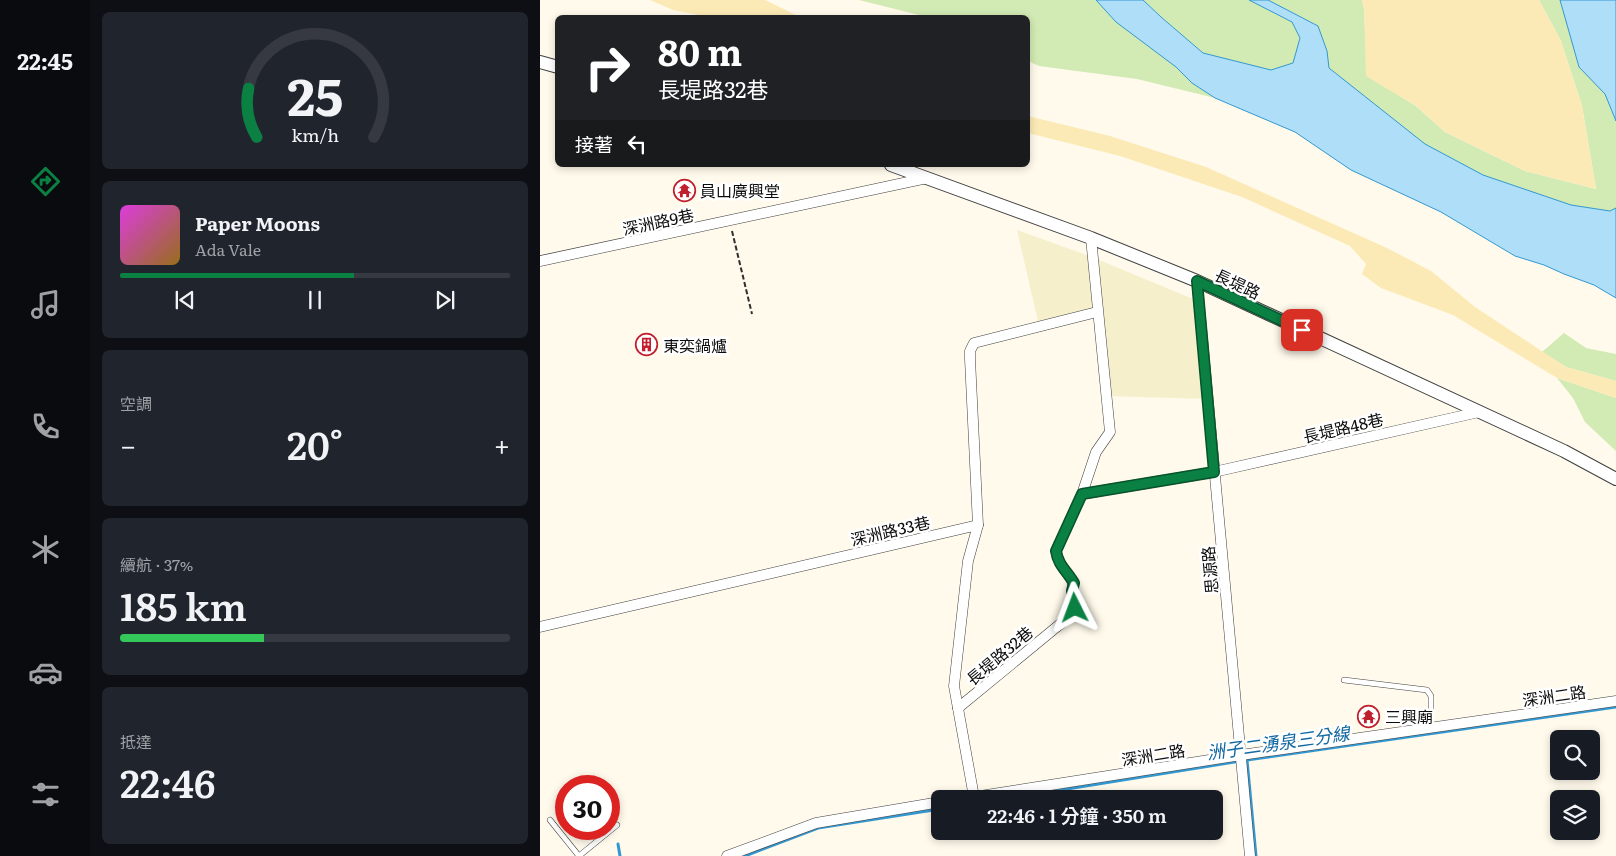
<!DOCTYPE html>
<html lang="zh-TW">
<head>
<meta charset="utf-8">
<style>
	:root { --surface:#171b24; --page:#20242c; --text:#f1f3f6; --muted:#9ea1a6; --line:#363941; --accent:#0b8043 }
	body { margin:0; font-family:Literata,"Noto Sans TC",serif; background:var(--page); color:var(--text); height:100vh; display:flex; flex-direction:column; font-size:19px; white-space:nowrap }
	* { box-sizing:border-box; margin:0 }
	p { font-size:16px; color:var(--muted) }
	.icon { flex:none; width:28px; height:28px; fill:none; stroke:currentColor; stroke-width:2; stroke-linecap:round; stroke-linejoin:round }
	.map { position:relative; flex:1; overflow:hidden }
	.details { display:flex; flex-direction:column; gap:12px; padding:12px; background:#0d0f14; width:450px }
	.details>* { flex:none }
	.top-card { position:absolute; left:15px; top:15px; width:475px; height:152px; border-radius:8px; box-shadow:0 2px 8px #0003; background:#202124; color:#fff; overflow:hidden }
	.tools { position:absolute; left:1010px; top:730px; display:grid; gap:10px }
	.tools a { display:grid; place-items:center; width:50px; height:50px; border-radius:8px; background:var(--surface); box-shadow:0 2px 8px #0003; font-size:25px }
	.speed { position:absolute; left:15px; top:775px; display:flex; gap:10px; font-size:25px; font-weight:700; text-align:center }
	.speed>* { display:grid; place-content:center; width:65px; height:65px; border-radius:50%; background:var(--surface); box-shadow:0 2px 8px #0003; line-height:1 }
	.speed .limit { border:8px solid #d22; background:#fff; color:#111 }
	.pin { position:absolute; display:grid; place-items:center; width:42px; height:42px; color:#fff; margin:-21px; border-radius:10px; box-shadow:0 2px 8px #0006 }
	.me { position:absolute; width:55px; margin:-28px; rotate:357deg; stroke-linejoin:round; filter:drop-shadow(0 0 4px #0008) }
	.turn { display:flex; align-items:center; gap:18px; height:105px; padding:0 20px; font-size:22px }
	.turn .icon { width:65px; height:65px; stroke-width:2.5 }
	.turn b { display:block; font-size:35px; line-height:42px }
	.then { display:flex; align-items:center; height:48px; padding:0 20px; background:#0003; gap:10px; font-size:19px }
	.big { font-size:38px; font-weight:600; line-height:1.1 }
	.details .tile { flex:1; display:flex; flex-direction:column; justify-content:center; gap:8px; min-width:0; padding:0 18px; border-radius:8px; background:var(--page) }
	.details .dial { align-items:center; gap:0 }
	.dial svg { height:130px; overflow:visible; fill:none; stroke:var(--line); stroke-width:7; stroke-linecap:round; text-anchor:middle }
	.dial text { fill:var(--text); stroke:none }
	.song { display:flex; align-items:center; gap:15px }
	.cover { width:60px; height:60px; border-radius:8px; background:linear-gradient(135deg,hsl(300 70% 55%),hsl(40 70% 35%)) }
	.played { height:5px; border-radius:2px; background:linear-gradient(90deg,var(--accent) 60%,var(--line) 60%) }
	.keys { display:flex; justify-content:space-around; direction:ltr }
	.heat { display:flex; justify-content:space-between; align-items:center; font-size:28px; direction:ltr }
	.charge { height:8px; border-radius:4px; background:linear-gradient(90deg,#34c759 37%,var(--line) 0) }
	.trip { position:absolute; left:391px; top:790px; width:292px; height:50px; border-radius:8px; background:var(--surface); box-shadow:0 2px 8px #0003; font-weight:600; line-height:50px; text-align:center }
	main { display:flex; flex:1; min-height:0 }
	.menu { display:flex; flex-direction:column; width:90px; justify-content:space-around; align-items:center; background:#090b0e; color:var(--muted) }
	.menu .icon { width:35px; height:35px }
	.menu .current { color:var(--accent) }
	.menu b { font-size:22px; color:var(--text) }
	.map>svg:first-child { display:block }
</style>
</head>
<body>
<main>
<nav class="menu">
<b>22:45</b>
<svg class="icon current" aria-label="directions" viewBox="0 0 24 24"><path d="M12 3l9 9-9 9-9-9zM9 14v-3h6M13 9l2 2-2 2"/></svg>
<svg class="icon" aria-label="music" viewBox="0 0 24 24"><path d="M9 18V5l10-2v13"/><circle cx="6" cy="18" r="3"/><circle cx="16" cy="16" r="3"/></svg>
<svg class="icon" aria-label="phone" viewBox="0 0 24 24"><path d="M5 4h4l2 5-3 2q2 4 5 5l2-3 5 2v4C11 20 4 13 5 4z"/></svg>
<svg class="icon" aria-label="climate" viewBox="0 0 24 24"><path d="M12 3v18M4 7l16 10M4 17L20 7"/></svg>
<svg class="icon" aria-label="car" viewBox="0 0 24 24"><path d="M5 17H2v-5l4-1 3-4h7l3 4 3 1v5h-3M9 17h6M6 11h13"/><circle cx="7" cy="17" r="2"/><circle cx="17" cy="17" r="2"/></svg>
<svg class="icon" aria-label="filters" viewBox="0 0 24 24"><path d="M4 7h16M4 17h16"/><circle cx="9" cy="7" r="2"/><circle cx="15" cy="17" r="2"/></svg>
</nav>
<section class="details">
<div class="tile dial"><svg viewBox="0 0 100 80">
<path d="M14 69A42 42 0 1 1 86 69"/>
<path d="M14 69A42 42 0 0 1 9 39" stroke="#0b8043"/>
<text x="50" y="56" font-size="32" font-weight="700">25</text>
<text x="50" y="72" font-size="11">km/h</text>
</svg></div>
<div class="tile">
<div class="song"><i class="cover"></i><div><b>Paper Moons</b><p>Ada Vale</p></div></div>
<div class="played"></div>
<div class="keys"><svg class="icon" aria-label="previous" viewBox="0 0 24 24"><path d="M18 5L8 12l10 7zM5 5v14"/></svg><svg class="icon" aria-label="pause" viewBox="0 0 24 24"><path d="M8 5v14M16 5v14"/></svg><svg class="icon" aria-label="next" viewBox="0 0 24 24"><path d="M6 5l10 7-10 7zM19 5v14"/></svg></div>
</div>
<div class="tile"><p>空調</p>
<div class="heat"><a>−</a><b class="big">20°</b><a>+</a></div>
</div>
<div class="tile"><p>續航 · 37%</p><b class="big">185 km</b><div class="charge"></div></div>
<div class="tile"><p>抵達</p><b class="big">22:46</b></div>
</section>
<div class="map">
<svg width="1076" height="856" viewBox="0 0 1076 856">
	<rect width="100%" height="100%" fill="#fffaeb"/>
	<polygon fill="#f5f0cb" points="477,230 552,257 658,301 667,399 566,396 557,312 499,326"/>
	<g fill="#d2eab4">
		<polygon points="319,0 578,0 652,83 675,98 597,79 499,66 488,61 488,18 387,17"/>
		<polygon points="603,0 822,0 824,9 827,76 876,106 905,132 985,171 1056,189 1042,106 1021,41 999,0 1040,0 1076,60 1076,275 663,53 621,17"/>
		<polygon points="1024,333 1046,348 1076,354 1076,381 1026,367 1002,352"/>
		<polygon points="1017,378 1076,398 1076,451 1045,422 1033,398"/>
	</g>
	<g fill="#fceab6">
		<polygon points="110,0 225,0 260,17 169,17 133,10"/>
		<polygon points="822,0 999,0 1021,41 1042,106 1056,189 985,171 905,132 876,106 826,76 824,9"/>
		<polygon points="488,116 570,136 666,167 847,248 891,271 935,307 1026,367 1076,381 1076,398 1017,378 913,315 841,288 822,274 826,264 810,246 702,197 580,156 488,133"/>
	</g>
	<g fill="#afdff8" stroke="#3398d1">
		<polygon points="556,0 603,0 621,17 663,53 731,70 753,63 760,38 752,22 709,0 728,0 778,26 787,51 789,68 885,144 943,175 1031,205 1070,211 1076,208 1076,298 1054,285 1024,274 1004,265 975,256 901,212 811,170 755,132 675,98 652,83 636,67 576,22"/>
		<polygon points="1020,0 1076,0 1076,121 1065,94 1039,67"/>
	</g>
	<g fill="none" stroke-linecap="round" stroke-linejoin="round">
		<g stroke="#3398d1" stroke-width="3">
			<polyline points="707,760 716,856"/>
			<polyline points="465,799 707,760 1076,707"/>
			<polyline points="78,844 80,856"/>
			<polyline points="205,856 278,828 400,809"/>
		</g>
		<defs>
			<g id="service">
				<polyline points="804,680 887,690 891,696 891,727"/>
				<polyline points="10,820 39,856"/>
				<polyline points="39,856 77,825"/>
			</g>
			<g id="minor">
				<polyline points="551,238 570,432 556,452 542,494 674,472 939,412"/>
				<polyline points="0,261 387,178"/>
				<polyline points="657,281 710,856"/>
				<polyline points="438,525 430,359 430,351 434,343 557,312"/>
				<polyline points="0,627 438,525 428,561 414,686 434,797"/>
				<path d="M418,708L530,616L535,608L533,591V583C527,571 518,565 516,551L542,494"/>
				<polyline points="421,799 701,755 1076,701"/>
				<polyline points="187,856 276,823 400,802"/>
			</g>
			<g id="tertiary">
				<polyline points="0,62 18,67"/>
				<polyline points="351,165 551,238 657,281 1024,451 1076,479"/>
			</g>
		</defs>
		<use href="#service" stroke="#3f3f3f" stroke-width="6"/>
		<use href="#minor" stroke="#3f3f3f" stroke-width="11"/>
		<use href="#tertiary" stroke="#3f3f3f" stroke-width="14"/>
		<polyline stroke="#2e2e2e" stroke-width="2" stroke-dasharray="5 2.5" stroke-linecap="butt" points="192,231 212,314"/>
		<use href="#service" stroke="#fff" stroke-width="5"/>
		<use href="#minor" stroke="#fff" stroke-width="10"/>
		<use href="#tertiary" stroke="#fff" stroke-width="12"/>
	</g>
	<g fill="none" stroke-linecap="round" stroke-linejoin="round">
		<defs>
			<path id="route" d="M535,608L532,591L534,583C527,571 518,565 516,551L542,494L674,472L657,281L762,330"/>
		</defs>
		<use href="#route" stroke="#07532c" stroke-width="12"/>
		<use href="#route" stroke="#0b8043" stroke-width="9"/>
	</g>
	<defs>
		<symbol id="temple-ring" viewBox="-11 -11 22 22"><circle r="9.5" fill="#fff" stroke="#c0202e" stroke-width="1.5"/><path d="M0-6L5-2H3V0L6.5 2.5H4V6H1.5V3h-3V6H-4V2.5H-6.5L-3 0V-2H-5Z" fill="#c0202e"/></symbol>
		<symbol id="building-ring" viewBox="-11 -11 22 22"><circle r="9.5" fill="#fff" stroke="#c0202e" stroke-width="1.5"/><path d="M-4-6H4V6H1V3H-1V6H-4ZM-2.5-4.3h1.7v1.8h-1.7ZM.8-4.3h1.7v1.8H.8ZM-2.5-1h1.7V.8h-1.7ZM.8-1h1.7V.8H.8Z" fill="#c0202e"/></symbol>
	</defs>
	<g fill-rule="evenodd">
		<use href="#temple-ring" x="132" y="178" width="25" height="25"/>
		<use href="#building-ring" x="94" y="332" width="25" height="25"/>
		<use href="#temple-ring" x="816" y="704" width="25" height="25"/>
	</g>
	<g text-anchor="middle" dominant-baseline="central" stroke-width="5" stroke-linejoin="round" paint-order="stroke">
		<g font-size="16" fill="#0c0c0c" stroke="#fff" text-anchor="start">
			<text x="160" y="190">員山廣興堂</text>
			<text x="123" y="345">東奕鍋爐</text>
			<text x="845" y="716">三興廟</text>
		</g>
		<g font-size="16" fill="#0c0c0c" stroke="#fff">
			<text transform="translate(118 221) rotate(-12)">深洲路9巷</text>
			<text transform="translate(698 283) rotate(25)">長堤路</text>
			<text transform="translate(803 427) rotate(-13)">長堤路48巷</text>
			<text transform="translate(350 530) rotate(-13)">深洲路33巷</text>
			<text transform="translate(669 570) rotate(-95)">思源路</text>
			<text transform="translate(459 655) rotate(-40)">長堤路32巷</text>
			<text transform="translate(1014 695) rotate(-8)">深洲二路</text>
			<text transform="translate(613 754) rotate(-9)">深洲二路</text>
		</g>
		<g font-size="18" font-style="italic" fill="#1268a1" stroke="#fff">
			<text transform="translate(738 742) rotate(-8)">洲子二湧泉三分線</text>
		</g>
	</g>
</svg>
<div class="tools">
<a><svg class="icon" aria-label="search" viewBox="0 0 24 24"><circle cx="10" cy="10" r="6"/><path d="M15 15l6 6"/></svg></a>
<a><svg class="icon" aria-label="layers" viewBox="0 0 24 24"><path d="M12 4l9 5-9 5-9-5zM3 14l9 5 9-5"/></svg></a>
</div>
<div class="speed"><div class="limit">30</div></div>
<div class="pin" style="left:762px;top:330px;background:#d93025"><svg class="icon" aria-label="arrive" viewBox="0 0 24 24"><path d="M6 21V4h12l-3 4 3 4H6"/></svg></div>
<svg class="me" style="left:535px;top:608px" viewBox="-20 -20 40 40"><path d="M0-17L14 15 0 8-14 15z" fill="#0b8043" stroke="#fff" stroke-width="4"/></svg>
<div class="trip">22:46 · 1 分鐘 · 350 m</div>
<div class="top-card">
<div class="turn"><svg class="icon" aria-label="right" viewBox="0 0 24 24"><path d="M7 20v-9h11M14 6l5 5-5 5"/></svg><div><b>80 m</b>長堤路32巷</div></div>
<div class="then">接著<svg class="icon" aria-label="left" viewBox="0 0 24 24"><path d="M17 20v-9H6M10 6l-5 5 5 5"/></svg></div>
</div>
</div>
</main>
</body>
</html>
